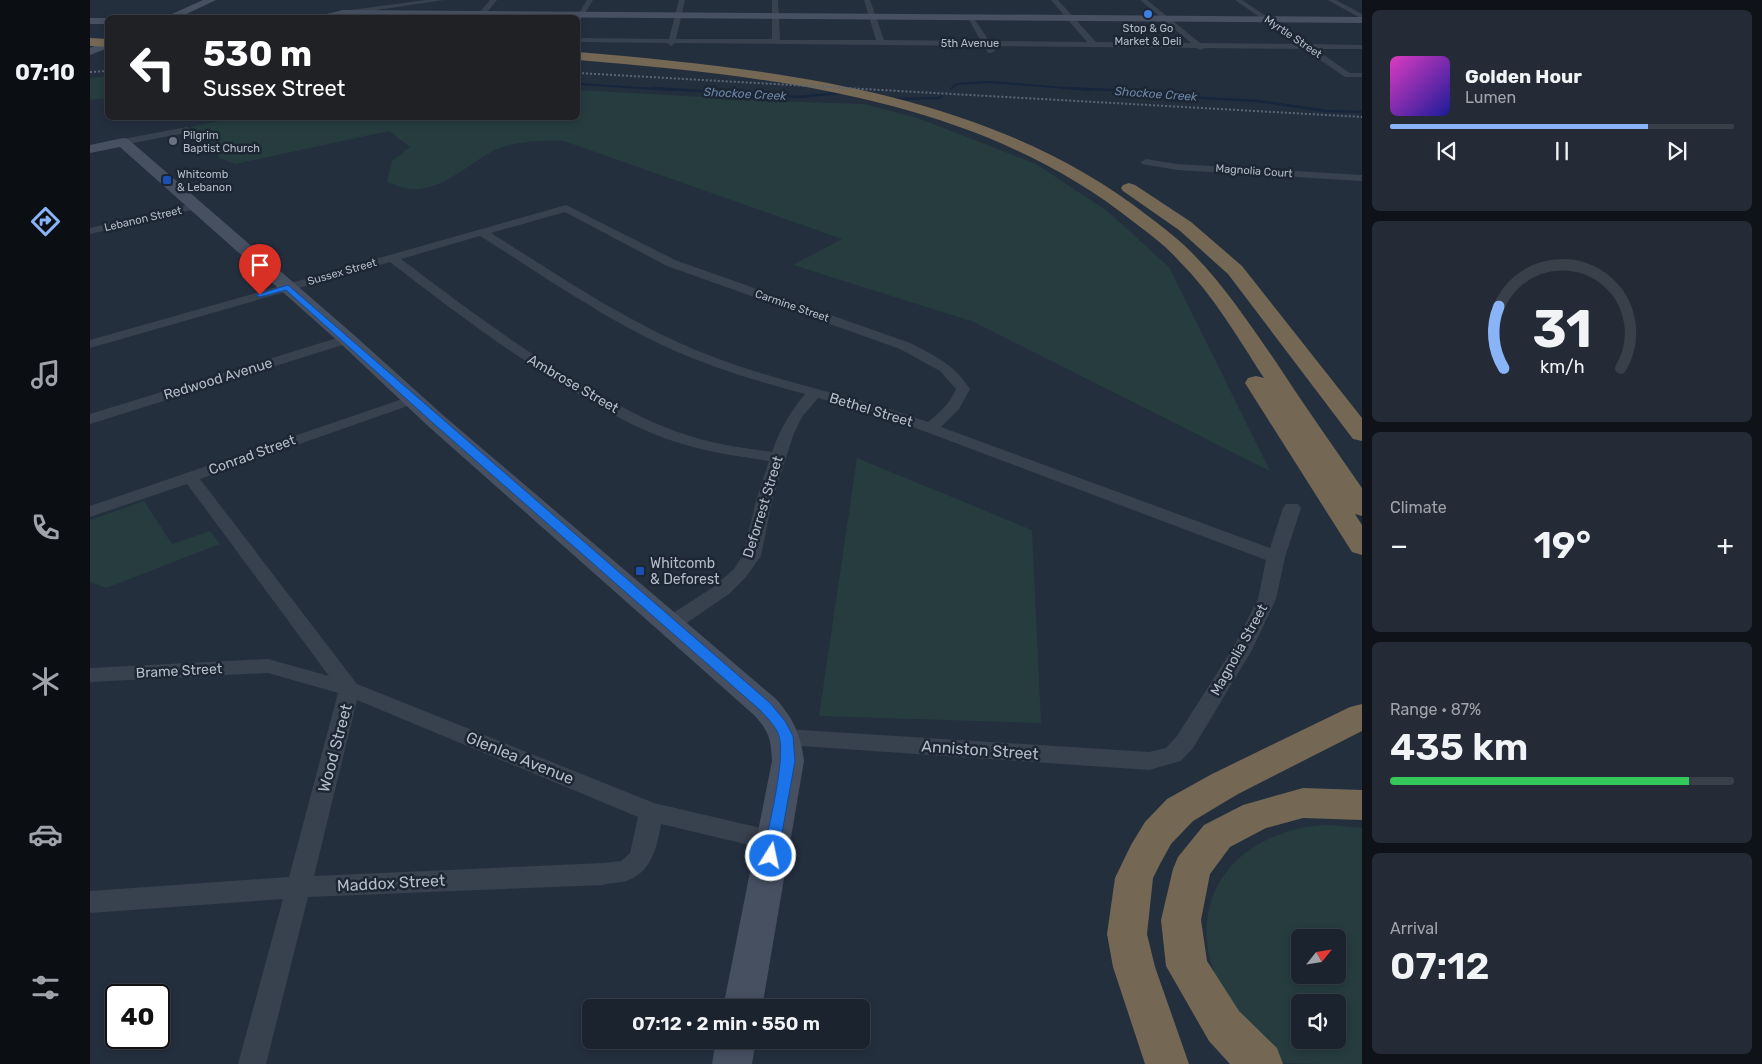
<!DOCTYPE html>
<html lang="en">
<head>
<meta charset="utf-8">
<style>
	:root { --surface:#1b232e; --page:#242b36; --text:#f1f3f6; --muted:#a0a4aa; --line:#39404a; --accent:#8ab4f8 }
	body { margin:0; font-family:Rubik,sans-serif; background:var(--page); color:var(--text); height:100vh; display:flex; flex-direction:column; font-size:19px; white-space:nowrap }
	* { box-sizing:border-box; margin:0 }
	p { font-size:16px; color:var(--muted) }
	.icon { flex:none; width:28px; height:28px; fill:none; stroke:currentColor; stroke-width:2; stroke-linecap:round; stroke-linejoin:round }
	.map { position:relative; flex:1; overflow:hidden }
	.details { display:flex; flex-direction:column; gap:10px; padding:10px; background:#0f1319; width:400px }
	.details>* { flex:none }
	.banner { position:absolute; left:15px; top:15px; width:475px; height:105px; border-radius:8px; box-shadow:0 2px 8px #0003,0 0 0 1px var(--line); background:#202124; color:#fff; overflow:hidden }
	.needle { width:32px; rotate:60deg }
	.fabs { position:absolute; left:1201px; top:929px; display:grid; gap:10px }
	.fabs a { display:grid; place-items:center; width:55px; height:55px; border-radius:8px; background:var(--surface); box-shadow:0 2px 8px #0003,0 0 0 1px var(--line); font-size:25px }
	.speed { position:absolute; left:15px; top:984px; display:flex; gap:10px; font-size:25px; font-weight:700; text-align:center }
	.speed>* { display:grid; place-content:center; width:65px; height:65px; border-radius:50%; background:var(--surface); box-shadow:0 2px 8px #0003,0 0 0 1px var(--line); line-height:1 }
	.speed .limit { border:2px solid #111; border-radius:8px; background:#fff; color:#111 }
	.pin { position:absolute; display:grid; place-items:center; width:42px; height:42px; color:#fff; margin:-51px -21px; border-radius:50% 50% 50% 0; rotate:-45deg; box-shadow:0 0 5px #0007 }
	.pin .icon { rotate:45deg }
	.me { position:absolute; width:55px; margin:-28px; rotate:10deg; stroke-linejoin:round; filter:drop-shadow(0 0 4px #0008) }
	.turn { display:flex; align-items:center; gap:18px; height:105px; padding:0 15px; font-size:22px }
	.turn .icon { width:65px; height:65px; stroke-width:2.5 }
	.turn b { display:block; font-size:35px; line-height:42px }
	.big { font-size:38px; font-weight:600; line-height:1.1 }
	.details .card { flex:1; display:flex; flex-direction:column; justify-content:center; gap:8px; min-width:0; padding:0 18px; border-radius:8px; background:var(--page) }
	.details .dial { align-items:center; gap:0 }
	.dial svg { height:130px; overflow:visible; fill:none; stroke:var(--line); stroke-width:7; stroke-linecap:round; text-anchor:middle }
	.dial text { fill:var(--text); stroke:none }
	.song { display:flex; align-items:center; gap:15px }
	.cover { width:60px; height:60px; border-radius:8px; background:linear-gradient(135deg,hsl(310 70% 55%),hsl(240 70% 35%)) }
	.played { height:5px; border-radius:2px; background:linear-gradient(90deg,var(--accent) 75%,var(--line) 75%) }
	.keys { display:flex; justify-content:space-around; direction:ltr }
	.heat { display:flex; justify-content:space-between; align-items:center; font-size:28px; direction:ltr }
	.charge { height:8px; border-radius:4px; background:linear-gradient(90deg,#34c759 87%,var(--line) 0) }
	.trip { position:absolute; left:492px; top:999px; width:288px; height:50px; border-radius:8px; background:var(--surface); box-shadow:0 2px 8px #0003,0 0 0 1px var(--line); font-weight:600; line-height:50px; text-align:center }
	main { display:flex; flex:1; min-height:0 }
	.dock { display:flex; flex-direction:column; width:90px; justify-content:space-around; align-items:center; background:#0b0e12; color:var(--muted) }
	.dock .icon { width:35px; height:35px }
	.dock .selected { color:var(--accent) }
	.dock b { font-size:22px; color:var(--text) }
	.map>svg:first-child { display:block }
</style>
</head>
<body>
<main>
<nav class="dock">
<b>07:10</b>
<svg class="icon selected" aria-label="directions" viewBox="0 0 24 24"><path d="M12 3l9 9-9 9-9-9zM9 14v-3h6M13 9l2 2-2 2"/></svg>
<svg class="icon" aria-label="music" viewBox="0 0 24 24"><path d="M9 18V5l10-2v13"/><circle cx="6" cy="18" r="3"/><circle cx="16" cy="16" r="3"/></svg>
<svg class="icon" aria-label="phone" viewBox="0 0 24 24"><path d="M5 4h4l2 5-3 2q2 4 5 5l2-3 5 2v4C11 20 4 13 5 4z"/></svg>
<svg class="icon" aria-label="climate" viewBox="0 0 24 24"><path d="M12 3v18M4 7l16 10M4 17L20 7"/></svg>
<svg class="icon" aria-label="car" viewBox="0 0 24 24"><path d="M5 17H2v-5l4-1 3-4h7l3 4 3 1v5h-3M9 17h6M6 11h13"/><circle cx="7" cy="17" r="2"/><circle cx="17" cy="17" r="2"/></svg>
<svg class="icon" aria-label="filters" viewBox="0 0 24 24"><path d="M4 7h16M4 17h16"/><circle cx="9" cy="7" r="2"/><circle cx="15" cy="17" r="2"/></svg>
</nav>
<div class="map">
<svg width="1272" height="1064" viewBox="0 0 1272 1064">
	<rect width="100%" height="100%" fill="#242f3e"/>
	<g fill="#263c3f" fill-rule="evenodd">
		<polygon points="17,76 17,98 0,100 0,78"/>
		<path d="M488,90L682,101L773,104L828,118L946,164L1016,210L1079,267L1180,471L884,322L703,265L752,239L474,141C452,140 425,141 405,150C379,163 347,196 315,188C309,187 303,184 297,182L302,161L320,147L299,131L145,164L129,158L126,150L100,127L145,118H488Z"/>
		<polygon points="767,458 942,530 951,723 729,716"/>
		<polygon points="54,501 82,544 120,531 130,544 16,588 0,582 0,520"/>
		<path d="M1237,825L1272,828V1064C1259,1064 1200,1064 1192,1063C1176,1055 1165,1035 1154,1021C1148,1013 1140,1006 1135,997C1093,921 1125,847 1211,828C1219,826 1229,826 1237,825ZM1210,938H1248V975H1210ZM1210,1002H1248V1040H1210Z"/>
	</g>
	<g fill="none" stroke-linecap="round" stroke-linejoin="round">
		<g stroke="#17263c" stroke-width="2">
			<polyline points="488,84 583,90"/>
			<polyline points="861,89 866,84 899,82 1001,90"/>
		</g>
		<g stroke="#17263c" stroke-width="2.5">
			<polyline points="562,88 709,97 750,93"/>
			<polyline points="975,88 1044,91 1059,95 1168,101 1236,111 1272,112"/>
			<polyline points="804,99 849,98 852,96"/>
		</g>
		<g fill="#38414e" fill-rule="evenodd">
			<polygon points="336,0 354,0 253,15 250,13 253,11"/>
			<polygon points="400,0 407,0 392,18 385,18"/>
			<polygon points="497,0 503,0 490,21 488,22 486,18"/>
			<polygon points="589,0 595,0 586,39 682,39 682,0 688,0 690,40 786,40 774,0 780,0 794,40 891,41 878,18 881,16 883,17 899,41 997,42 961,0 968,0 1006,42 1101,43 1050,0 1057,0 1110,43 1208,44 1145,0 1152,0 1218,44 1272,45 1272,49 1225,49 1260,73 1272,73 1272,77 1255,77 1214,49 1115,48 1111,50 1106,48 902,46 905,51 901,53 898,53 894,46 585,43 581,46 577,43 488,42 488,38 579,39"/>
			<polygon points="1238,0 1246,0 1272,14 1272,19"/>
			<polygon points="97,127 102,130 100,132 33,145 28,142 33,139"/>
			<polygon points="1056,159 1087,164 1272,175 1272,181 1087,170 1052,164 1051,162"/>
			<polygon points="106,203 111,206 110,208 0,234 0,228"/>
			<path d="M476,205L585,260L820,343C844,355 865,365 880,389L869,409L851,427L1180,548L1193,508L1196,504H1208L1211,508L1195,557L1186,599L1162,650L1103,748L1091,761L1059,770L696,745L688,743L685,737L688,731L696,729L1059,752L1076,748L1087,736L1143,648L1168,599L1176,560L791,415L728,398L712,417L704,433L682,501L671,556L656,577L639,594L588,629L581,631L574,629L571,624L574,619L625,586L644,569L653,555L666,501L679,461C648,456 616,452 586,442C554,432 525,416 497,399C427,359 363,311 300,262L0,348V340ZM475,212L577,266L810,349L850,371L866,389C860,404 850,412 838,422C765,395 688,383 616,354C539,324 470,276 401,233ZM390,236C459,279 531,331 607,360C642,374 679,384 715,394C700,412 690,429 682,452C653,448 624,444 597,435C564,425 534,408 504,392C436,353 373,306 311,259Z"/>
			<polygon points="257,335 264,339 262,342 0,424 0,414"/>
			<path d="M324,395L329,396L331,399L329,402L110,479L267,684L564,803L684,831L692,834L696,841L692,848L684,851L571,824C567,849 560,875 533,882C526,883 519,883 513,885L218,897L176,1064H148L193,899L0,913V891L199,877L248,693L178,673L0,682V668L178,659L239,676L97,484L0,517V506ZM267,700L548,817L540,853L531,861L513,863L224,876Z"/>
		</g>
		<g fill="#465061" fill-rule="evenodd">
			<polygon points="113,0 126,0 88,18 73,18"/>
			<polygon points="253,10 1272,17 1272,23 292,16 220,18"/>
			<rect x="0" y="18" width="18" height="6"/>
			<polygon points="18,41 18,48 0,55 0,48"/>
			<path d="M33,138L38,139L264,335L354,416L686,699C703,718 711,735 714,761L672,1008H633L682,761C681,739 679,731 664,715L338,426L250,343L30,147L0,153V145Z"/>
			<polygon points="626,1040 666,1040 662,1064 622,1064"/>
		</g>
		<g fill="#746855" fill-rule="evenodd">
			<polygon points="0,38 18,39 18,47 0,46"/>
			<path d="M488,52C684,69 898,91 1058,216C1074,228 1091,241 1105,256C1136,288 1161,326 1186,362C1214,405 1243,446 1272,488V516L1265,514L1272,525V555L1262,552L1155,383L1158,378L1166,376L1174,378C1148,338 1124,296 1090,262C1077,247 1061,235 1045,223C890,98 680,76 488,60Z"/>
			<polygon points="1039,183 1045,185 1101,222 1152,266 1272,418 1272,441 1263,439 1138,274 1089,230 1033,191 1031,188 1033,185"/>
			<polygon points="1272,704 1272,731 1148,794 1103,821 1081,844 1070,864 1063,878 1057,934 1065,967 1099,1064 1055,1064 1023,967 1017,934 1025,878 1041,845 1055,822 1077,799 1122,774 1260,707"/>
			<polygon points="1213,788 1272,790 1272,820 1213,818 1176,828 1140,847 1120,874 1111,920 1117,961 1149,1011 1187,1048 1193,1064 1140,1064 1119,1041 1076,966 1071,920 1083,869 1088,857 1114,825 1153,805"/>
		</g>
		<g stroke="#5a6575" stroke-width="2" stroke-dasharray="2 2" stroke-linecap="butt">
			<polyline points="0,72 18,71"/>
			<polyline points="488,73 1272,117"/>
		</g>
	</g>
	<path fill="#1a73e8" stroke="#114b97" d="M198,285L680,703L695,721L703,736L705,761L687,861L681,863L675,861L673,856C678,828 696,760 689,736C686,726 677,718 670,710L343,423L196,290L170,297L166,295Z"/>
	<circle fill="#3f7fe0" stroke="#1d2633" stroke-width="2" cx="1058" cy="14" r="5"/>
	<circle fill="#6b7280" stroke="#1d2633" stroke-width="2" cx="83" cy="141" r="5"/>
	<g fill="#1a4fb4" stroke="#1d2633" stroke-width="2">
		<rect x="72" y="175" width="10" height="10" rx="2.5"/>
		<rect x="545" y="566" width="10" height="10" rx="2.5"/>
	</g>
	<g text-anchor="middle" dominant-baseline="central" stroke-width="5" stroke-linejoin="round" paint-order="stroke">
		<g font-size="11" fill="#b4bcc9" stroke="#1d2633" text-anchor="start">
			<text x="1058" y="28" text-anchor="middle">Stop &amp; Go<tspan x="1058" dy="13">Market &amp; Deli</tspan></text>
			<text x="93" y="135">Pilgrim<tspan x="93" dy="13">Baptist Church</tspan></text>
			<text x="87" y="174">Whitcomb<tspan x="87" dy="13">&amp; Lebanon</tspan></text>
		</g>
		<g font-size="11" fill="#b4bcc9" stroke="#1d2633">
			<text transform="translate(1203 37) rotate(34)">Myrtle Street</text>
			<text x="880" y="43">5th Avenue</text>
			<text transform="translate(1164 171) rotate(4)">Magnolia Court</text>
			<text transform="translate(53 219) rotate(-13)">Lebanon Street</text>
			<text transform="translate(252 272) rotate(-16)">Sussex Street</text>
			<text transform="translate(702 306) rotate(19)">Carmine Street</text>
		</g>
		<g font-size="12" font-style="italic" fill="#6d86a8" stroke="#1d2633">
			<text transform="translate(655 94) rotate(3)">Shockoe Creek</text>
			<text transform="translate(1066 94) rotate(4)">Shockoe Creek</text>
		</g>
		<g font-size="14" fill="#b4bcc9" stroke="#1d2633">
			<text transform="translate(128 379) rotate(-17)">Redwood Avenue</text>
			<text transform="translate(483 384) rotate(30)">Ambrose Street</text>
			<text transform="translate(781 410) rotate(17)">Bethel Street</text>
			<text transform="translate(162 455) rotate(-20)">Conrad Street</text>
			<text transform="translate(673 507) rotate(-73)">Deforrest Street</text>
			<text transform="translate(1149 650) rotate(-61)">Magnolia Street</text>
			<text transform="translate(89 671) rotate(-3)">Brame Street</text>
		</g>
		<g font-size="14" fill="#b4bcc9" stroke="#1d2633" text-anchor="start">
			<text x="560" y="563">Whitcomb<tspan x="560" dy="16">&amp; Deforest</tspan></text>
		</g>
		<g font-size="16" fill="#b4bcc9" stroke="#1d2633">
			<text transform="translate(245 748) rotate(-75)">Wood Street</text>
			<text transform="translate(890 750) rotate(4)">Anniston Street</text>
			<text transform="translate(430 758) rotate(22)">Glenlea Avenue</text>
			<text transform="translate(301 883) rotate(-3)">Maddox Street</text>
		</g>
	</g>
</svg>
<div class="fabs">
<a><svg class="needle" viewBox="-14 -14 28 28"><path d="M0-13l5 13h-10z" fill="#e53935"/><path d="M0 13l5-13h-10z" fill="#a0a4aa"/></svg></a>
<a><svg class="icon" aria-label="sound" viewBox="0 0 24 24"><path d="M4 9h4l5-4v14l-5-4H4zM17 9q2 3 0 6"/></svg></a>
</div>
<div class="speed"><div class="limit">40</div></div>
<div class="pin" style="left:170px;top:295px;background:#d93025"><svg class="icon" aria-label="arrive" viewBox="0 0 24 24"><path d="M6 21V4h12l-3 4 3 4H6"/></svg></div>
<svg class="me" style="left:681px;top:856px" viewBox="-20 -20 40 40"><circle r="17" fill="#1a73e8" stroke="#fff" stroke-width="3"/><path d="M0-11L8 9 0 5-8 9z" fill="#fff"/></svg>
<div class="trip">07:12 · 2 min · 550 m</div>
<div class="banner">
<div class="turn"><svg class="icon" aria-label="left" viewBox="0 0 24 24"><path d="M17 20v-9H6M10 6l-5 5 5 5"/></svg><div><b>530 m</b>Sussex Street</div></div>
</div>
</div>
<section class="details">
<div class="card">
<div class="song"><i class="cover"></i><div><b>Golden Hour</b><p>Lumen</p></div></div>
<div class="played"></div>
<div class="keys"><svg class="icon" aria-label="previous" viewBox="0 0 24 24"><path d="M18 5L8 12l10 7zM5 5v14"/></svg><svg class="icon" aria-label="pause" viewBox="0 0 24 24"><path d="M8 5v14M16 5v14"/></svg><svg class="icon" aria-label="next" viewBox="0 0 24 24"><path d="M6 5l10 7-10 7zM19 5v14"/></svg></div>
</div>
<div class="card dial"><svg viewBox="0 0 100 80">
<path d="M14 69A42 42 0 1 1 86 69"/>
<path d="M14 69A42 42 0 0 1 11 31" stroke="#8ab4f8"/>
<text x="50" y="56" font-size="32" font-weight="700">31</text>
<text x="50" y="72" font-size="11">km/h</text>
</svg></div>
<div class="card"><p>Climate</p>
<div class="heat"><a>−</a><b class="big">19°</b><a>+</a></div>
</div>
<div class="card"><p>Range · 87%</p><b class="big">435 km</b><div class="charge"></div></div>
<div class="card"><p>Arrival</p><b class="big">07:12</b></div>
</section>
</main>
</body>
</html>
